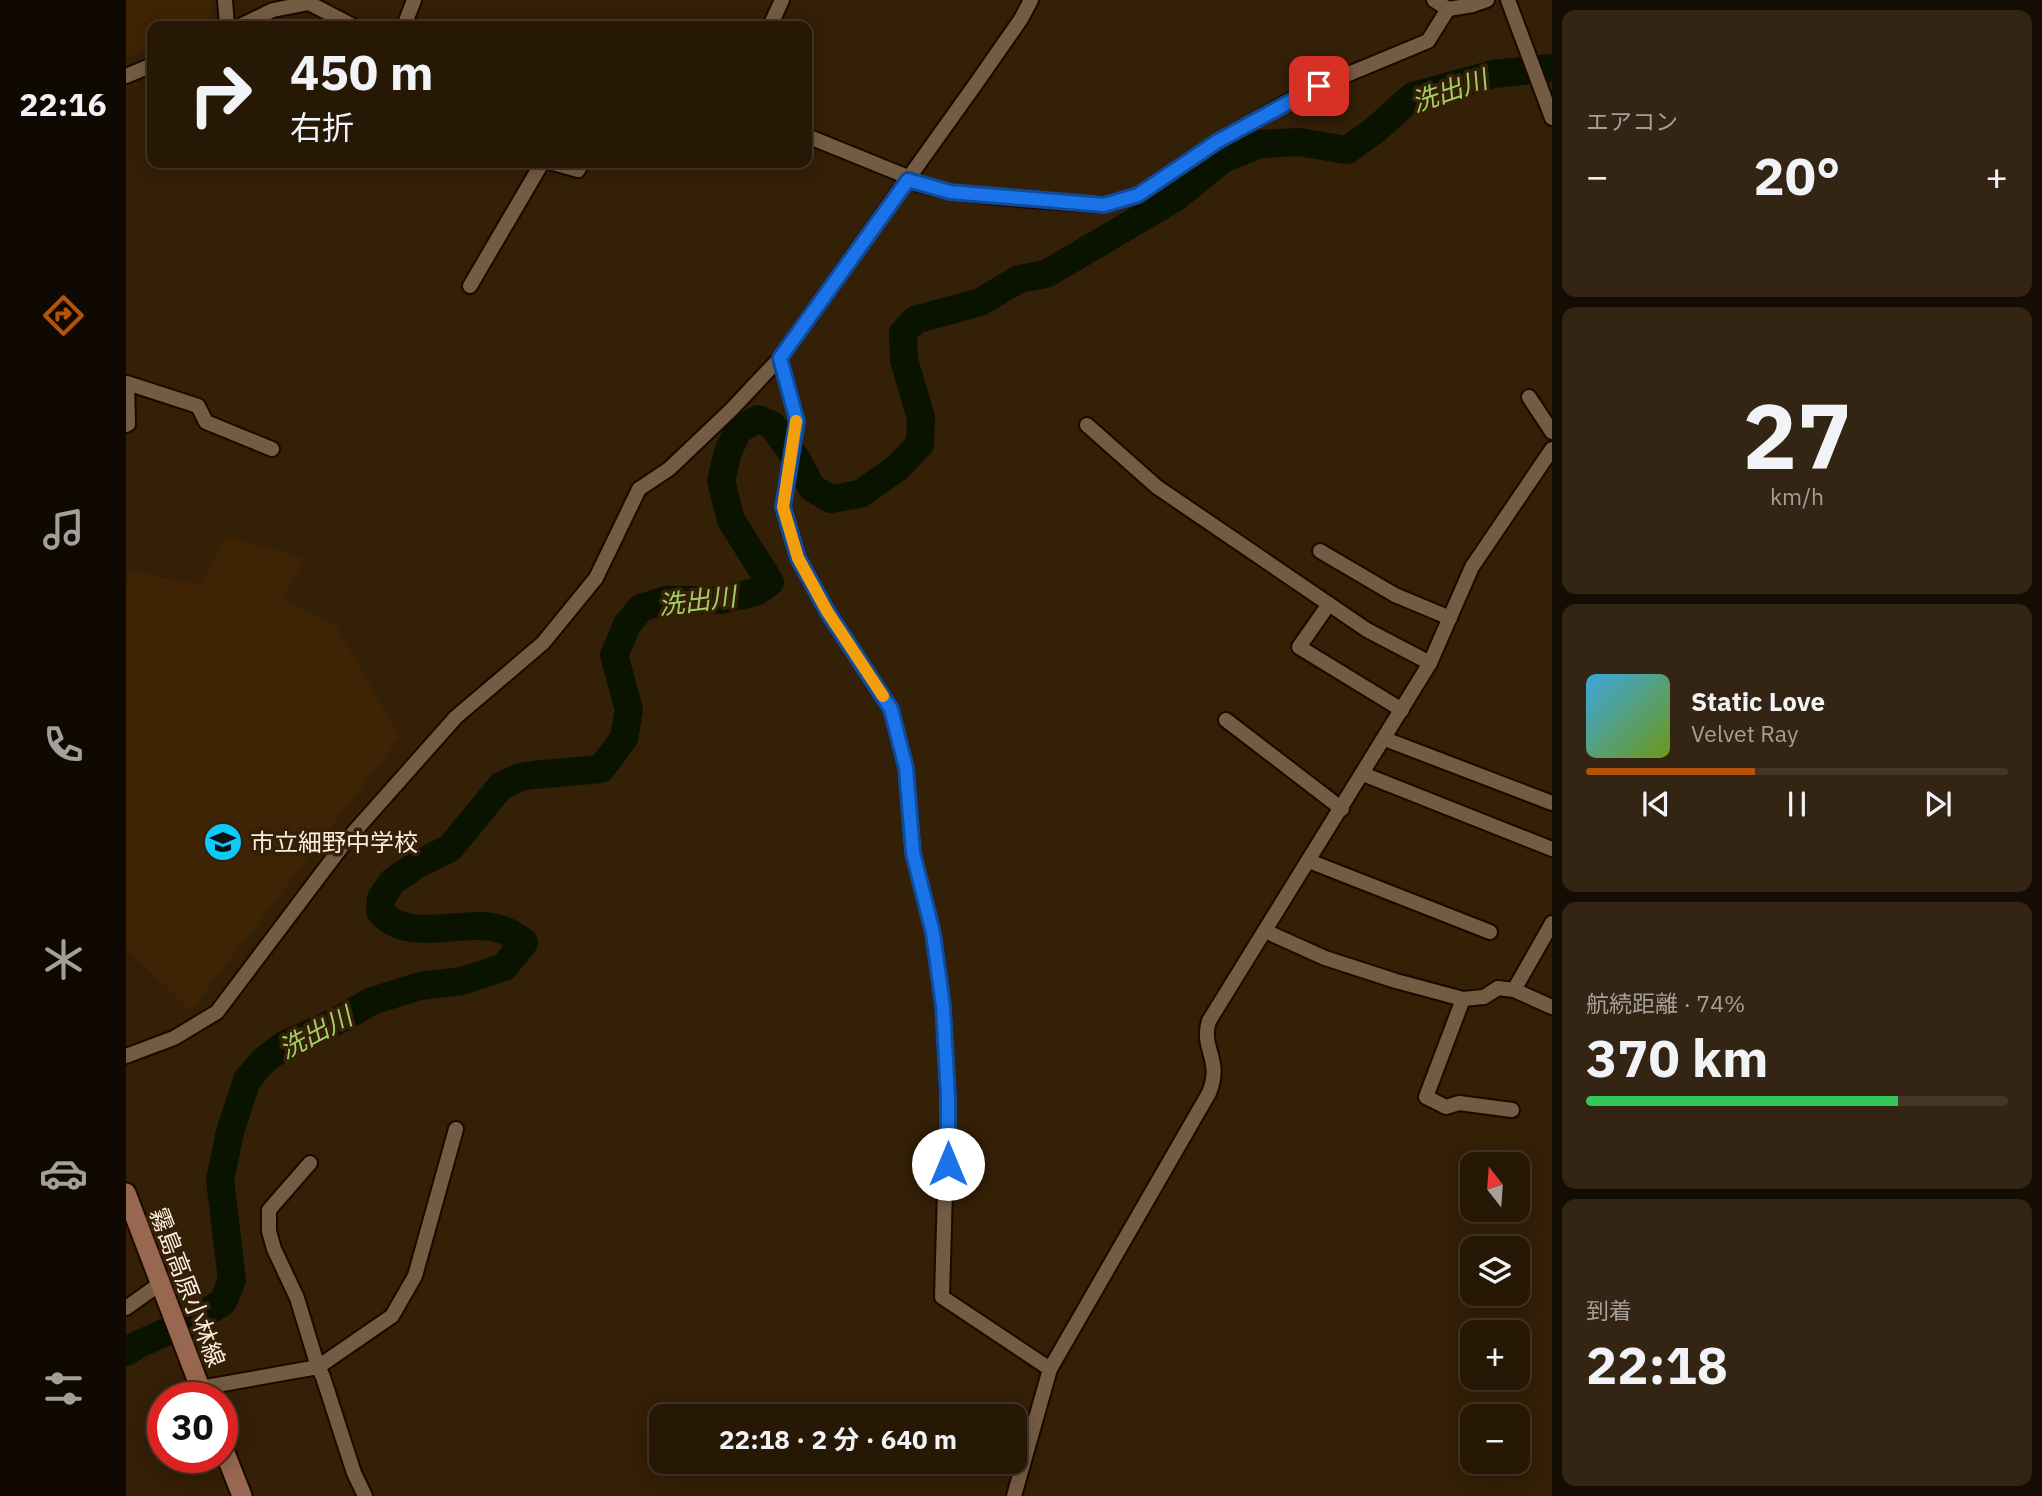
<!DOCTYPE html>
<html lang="ja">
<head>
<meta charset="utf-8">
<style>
	:root { --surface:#271705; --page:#332413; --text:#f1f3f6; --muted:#a49f9a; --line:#433627; --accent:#b45309 }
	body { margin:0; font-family:"IBM Plex Sans","Noto Sans JP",sans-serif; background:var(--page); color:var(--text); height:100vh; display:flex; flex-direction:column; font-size:26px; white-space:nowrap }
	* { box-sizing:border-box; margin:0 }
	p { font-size:23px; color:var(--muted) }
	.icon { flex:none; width:38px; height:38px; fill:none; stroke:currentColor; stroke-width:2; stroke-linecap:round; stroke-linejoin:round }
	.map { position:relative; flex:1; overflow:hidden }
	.drawer { display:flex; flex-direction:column; gap:10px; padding:10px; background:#150d03; width:490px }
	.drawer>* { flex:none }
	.guide { position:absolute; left:21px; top:21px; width:665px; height:147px; border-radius:14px; box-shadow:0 4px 18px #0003,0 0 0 2px var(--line); background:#271705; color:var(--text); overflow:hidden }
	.needle { width:46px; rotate:343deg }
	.tools { position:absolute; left:1334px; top:1152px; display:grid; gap:14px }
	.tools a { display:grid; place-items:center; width:70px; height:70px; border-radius:14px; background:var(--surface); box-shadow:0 4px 18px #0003,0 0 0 2px var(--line); font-size:35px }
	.speed { position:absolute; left:21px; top:1382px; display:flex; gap:14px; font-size:35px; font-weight:700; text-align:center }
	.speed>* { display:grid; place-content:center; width:91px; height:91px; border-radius:50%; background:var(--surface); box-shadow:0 4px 18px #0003,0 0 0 2px var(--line); line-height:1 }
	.speed .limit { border:10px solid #d22; background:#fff; color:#111 }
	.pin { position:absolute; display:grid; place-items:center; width:60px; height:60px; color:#fff; margin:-30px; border-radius:14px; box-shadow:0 4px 10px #0006 }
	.me { position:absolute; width:77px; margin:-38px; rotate:0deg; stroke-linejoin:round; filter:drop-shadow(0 0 5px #0008) }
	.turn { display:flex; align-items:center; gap:24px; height:147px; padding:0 28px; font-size:32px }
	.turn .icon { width:91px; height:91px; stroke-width:2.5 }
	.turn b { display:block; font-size:49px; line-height:60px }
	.big { font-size:52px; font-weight:700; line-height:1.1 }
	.drawer .card { flex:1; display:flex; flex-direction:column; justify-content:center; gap:10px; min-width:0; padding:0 24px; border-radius:14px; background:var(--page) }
	.drawer .dial { align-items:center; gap:0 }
	.dial b { font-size:91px; line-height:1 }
	.song { display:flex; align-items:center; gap:21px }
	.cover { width:84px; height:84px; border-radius:10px; background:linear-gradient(135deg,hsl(200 70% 55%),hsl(80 70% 35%)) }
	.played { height:7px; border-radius:4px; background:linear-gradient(90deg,var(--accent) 40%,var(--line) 40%) }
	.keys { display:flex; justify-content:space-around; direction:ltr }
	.heat { display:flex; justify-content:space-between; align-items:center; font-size:38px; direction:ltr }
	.charge { height:10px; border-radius:5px; background:linear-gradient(90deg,#34c759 74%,var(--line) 0) }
	.trip { position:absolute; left:523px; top:1404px; width:378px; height:70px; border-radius:14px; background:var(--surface); box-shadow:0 4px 18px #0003,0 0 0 2px var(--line); font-weight:700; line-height:70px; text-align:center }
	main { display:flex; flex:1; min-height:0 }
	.menu { display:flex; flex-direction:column; width:126px; justify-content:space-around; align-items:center; background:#100902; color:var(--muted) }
	.menu .icon { width:49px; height:49px }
	.menu .current { color:var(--accent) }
	.menu b { font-size:32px; color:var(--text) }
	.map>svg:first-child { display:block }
</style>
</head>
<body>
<main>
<nav class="menu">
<b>22:16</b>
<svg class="icon current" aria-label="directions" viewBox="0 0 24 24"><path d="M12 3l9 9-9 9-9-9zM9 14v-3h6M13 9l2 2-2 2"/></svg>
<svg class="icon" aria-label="music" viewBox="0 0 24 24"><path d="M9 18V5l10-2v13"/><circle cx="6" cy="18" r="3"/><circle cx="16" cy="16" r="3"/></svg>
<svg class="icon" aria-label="phone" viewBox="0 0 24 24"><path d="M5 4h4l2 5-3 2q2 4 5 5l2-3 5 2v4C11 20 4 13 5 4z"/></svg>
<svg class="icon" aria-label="climate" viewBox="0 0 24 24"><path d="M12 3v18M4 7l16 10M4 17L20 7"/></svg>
<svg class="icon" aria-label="car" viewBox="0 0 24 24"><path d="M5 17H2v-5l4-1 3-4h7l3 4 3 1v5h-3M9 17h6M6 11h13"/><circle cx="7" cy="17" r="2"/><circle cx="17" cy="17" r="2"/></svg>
<svg class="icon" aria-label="filters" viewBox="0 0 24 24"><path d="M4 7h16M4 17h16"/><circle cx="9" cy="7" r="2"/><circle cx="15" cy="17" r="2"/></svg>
</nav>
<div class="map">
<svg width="1426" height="1496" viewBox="0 0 1426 1496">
	<rect width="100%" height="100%" fill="#341f07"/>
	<g fill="#3e2304">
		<polygon points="0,0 86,0 86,17 67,26 26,26 26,46 0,59"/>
		<polygon points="101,536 179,559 156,599 211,627 274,737 65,1011 0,948 0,582 5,571 74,585"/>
	</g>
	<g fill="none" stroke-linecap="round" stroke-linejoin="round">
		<path stroke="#091300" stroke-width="28" d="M0,1352L13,1344L66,1321L97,1302L106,1280L94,1180L104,1132L121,1080L137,1061L158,1045L211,1021L246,1001L294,986L336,981L378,967L397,944L398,942C391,938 383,931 374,929C341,917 281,946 254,911L255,898L267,881L292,864L324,848L375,786L394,777L407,775L475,769L498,738L503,710L488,655L501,625L515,608L540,600H594L630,592L644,582L605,520L595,481L602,452L612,430L632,419L646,425L671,460L686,488L705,499L734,494L771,468L794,444L795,418L778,360L777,333L789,320L854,302L893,279L920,274L1049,198L1097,159L1134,144L1173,142L1221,150L1249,130L1287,96L1367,74L1426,68"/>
		<defs>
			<g id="street">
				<polyline points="99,0 101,26"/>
				<polyline points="905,0 895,19 849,85 654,358 671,420 657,507 672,558 701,611 765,709 780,768 787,853 807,933 817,1006 822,1097 821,1187 819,1190 816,1297 924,1369"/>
				<polyline points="1308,0 1322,9 1347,5 1361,0"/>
				<polyline points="1382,0 1426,118"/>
				<polyline points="114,26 147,10 183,3 227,26"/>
				<polyline points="278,26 288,0"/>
				<polyline points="644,26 656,0"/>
				<polyline points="0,76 26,65"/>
				<polyline points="681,136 777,175 782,180 795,185 824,192 902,200 978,205 1012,195 1092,141 1177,93 1302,41 1322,9"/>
				<polyline points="427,163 452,170 456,163"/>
				<polyline points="344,286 416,163"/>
				<polyline points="1403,397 1426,432"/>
				<polyline points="0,425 2,424 1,383 72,406 80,422 146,449"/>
				<polyline points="961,425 1031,487 1241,630 1304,663"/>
				<polyline points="1194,551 1269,595 1324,618"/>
				<polyline points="1203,604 1173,647 1276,710"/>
				<polyline points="1100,720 1216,809"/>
				<polyline points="1259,739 1426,803"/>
				<polyline points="1237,774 1426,849"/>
				<polyline points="1183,861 1364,932"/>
				<polyline points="1139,931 1199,958 1270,981 1337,999 1358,997 1372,988 1388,990 1426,1007"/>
				<polyline points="1388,990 1426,923"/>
				<polyline points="1337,999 1300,1097 1320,1107 1333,1103 1386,1110"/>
				<polyline points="0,1056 48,1038 91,1012 220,841 330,717 417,643 470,578 513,489 543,469 605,410 654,358"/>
				<polyline points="184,1163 143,1210 143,1231 148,1249 171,1298 192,1367 266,1316 289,1276 330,1129"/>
				<polyline points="0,1308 35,1283"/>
				<polyline points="74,1388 192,1367 197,1377 228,1473 239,1496"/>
				<path d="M888,1496L924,1369L1083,1093C1097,1059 1074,1049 1083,1021L1304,663L1346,567L1426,449"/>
			</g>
			<g id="secondary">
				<polyline points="0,1193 78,1398"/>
				<polyline points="96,1445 116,1496"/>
			</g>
		</defs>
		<use href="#street" stroke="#1b0800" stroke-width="18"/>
		<use href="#secondary" stroke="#1b0800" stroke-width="23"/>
		<use href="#street" stroke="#745b43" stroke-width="14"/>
		<use href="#secondary" stroke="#98674f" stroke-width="19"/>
	</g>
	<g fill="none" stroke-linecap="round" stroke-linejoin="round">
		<defs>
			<polyline id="route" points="822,1164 822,1097 817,1006 807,933 787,853 780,768 765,709 701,611 672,558 657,507 671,421 654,358 782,180 824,192 978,205 1012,195 1092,141 1193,86"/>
		</defs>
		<use href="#route" stroke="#114b97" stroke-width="18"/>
		<use href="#route" stroke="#1a73e8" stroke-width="12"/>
		<polyline stroke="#f59e0b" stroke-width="12" points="670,421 657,507 672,558 701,611 757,696"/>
	</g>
	<defs>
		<symbol id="school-disc" viewBox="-11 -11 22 22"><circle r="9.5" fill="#0dcafa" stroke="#341f07"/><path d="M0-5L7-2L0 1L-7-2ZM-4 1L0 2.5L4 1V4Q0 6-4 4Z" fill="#111"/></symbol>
	</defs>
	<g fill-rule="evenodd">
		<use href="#school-disc" x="75" y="820" width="44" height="44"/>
	</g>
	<g text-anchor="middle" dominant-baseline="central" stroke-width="7" stroke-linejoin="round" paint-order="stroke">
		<g font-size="24" fill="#fcede0" stroke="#341f07" text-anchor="start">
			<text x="124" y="842">市立細野中学校</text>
		</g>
		<g font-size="24" fill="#fcede0" stroke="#341f07">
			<text transform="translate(62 1287) rotate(69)">霧島高原小林線</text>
		</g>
		<g font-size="26" font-style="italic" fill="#a2d066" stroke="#341f07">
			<text transform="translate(1323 90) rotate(-19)">洗出川</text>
			<text transform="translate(571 600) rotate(-7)">洗出川</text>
			<text transform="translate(189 1032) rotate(-28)">洗出川</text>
		</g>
	</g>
</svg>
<div class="tools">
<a><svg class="needle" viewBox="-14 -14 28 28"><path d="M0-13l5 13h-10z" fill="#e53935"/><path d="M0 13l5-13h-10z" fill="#a49f9a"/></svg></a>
<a><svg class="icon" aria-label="layers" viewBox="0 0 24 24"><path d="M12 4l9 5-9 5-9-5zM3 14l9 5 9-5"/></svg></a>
<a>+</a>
<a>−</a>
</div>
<div class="speed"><div class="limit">30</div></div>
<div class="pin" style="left:1193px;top:86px;background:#d93025"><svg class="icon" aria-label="arrive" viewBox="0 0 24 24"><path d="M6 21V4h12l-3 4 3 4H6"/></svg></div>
<svg class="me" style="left:822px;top:1164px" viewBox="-20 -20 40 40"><circle r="19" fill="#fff"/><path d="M0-13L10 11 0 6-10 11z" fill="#1a73e8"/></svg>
<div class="trip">22:18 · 2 分 · 640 m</div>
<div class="guide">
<div class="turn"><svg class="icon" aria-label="right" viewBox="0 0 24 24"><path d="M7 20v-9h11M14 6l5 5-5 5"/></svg><div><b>450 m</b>右折</div></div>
</div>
</div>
<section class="drawer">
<div class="card"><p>エアコン</p>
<div class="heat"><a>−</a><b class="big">20°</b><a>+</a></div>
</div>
<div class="card dial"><b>27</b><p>km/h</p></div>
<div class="card">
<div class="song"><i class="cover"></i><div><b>Static Love</b><p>Velvet Ray</p></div></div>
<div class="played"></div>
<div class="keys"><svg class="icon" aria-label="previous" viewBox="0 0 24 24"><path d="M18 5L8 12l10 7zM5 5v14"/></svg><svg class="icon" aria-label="pause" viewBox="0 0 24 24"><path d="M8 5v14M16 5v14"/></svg><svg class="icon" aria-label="next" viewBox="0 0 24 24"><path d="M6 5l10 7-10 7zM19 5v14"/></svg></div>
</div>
<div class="card"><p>航続距離 · 74%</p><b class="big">370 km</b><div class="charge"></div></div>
<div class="card"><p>到着</p><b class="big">22:18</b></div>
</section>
</main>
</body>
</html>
